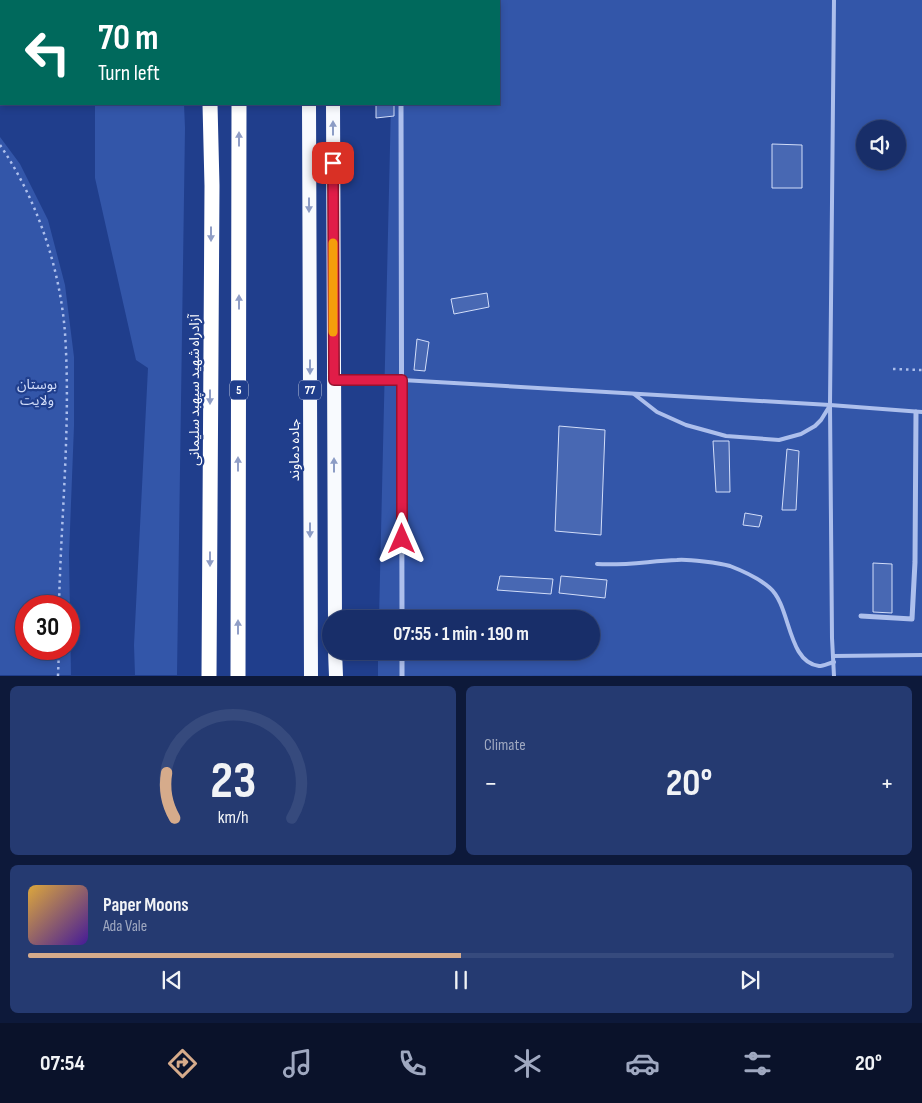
<!DOCTYPE html>
<html lang="en">
<head>
<meta charset="utf-8">
<style>
	:root { --surface:#182e69; --page:#253a71; --text:#f1f3f6; --muted:#9fa8c0; --line:#364a7d; --accent:#d6ab8b }
	body { margin:0; font-family:"Sofia Sans Condensed","Noto Sans Arabic",sans-serif; background:var(--page); color:var(--text); height:100vh; display:flex; flex-direction:column; font-size:19px; white-space:nowrap }
	* { box-sizing:border-box; margin:0 }
	p { font-size:16px; color:var(--muted) }
	.icon { flex:none; width:28px; height:28px; fill:none; stroke:currentColor; stroke-width:2; stroke-linecap:round; stroke-linejoin:round }
	.map { position:relative; height:676px; overflow:hidden }
	.details { display:flex; flex-direction:column; gap:10px; padding:10px; background:#0d193a; flex:1 }
	.details>* { flex:none }
	.top-card { position:absolute; left:0px; top:0px; width:500px; height:105px; box-shadow:0 2px 8px #0003,0 0 0 1px var(--line); background:#00695c; color:#fff; overflow:hidden }
	.tools { position:absolute; left:856px; top:120px; display:grid; gap:10px }
	.tools a { display:grid; place-items:center; width:50px; height:50px; border-radius:50%; background:var(--surface); box-shadow:0 2px 8px #0003,0 0 0 1px var(--line); font-size:25px }
	.speed { position:absolute; left:15px; top:595px; display:flex; gap:10px; font-size:25px; font-weight:700; text-align:center }
	.speed>* { display:grid; place-content:center; width:65px; height:65px; border-radius:50%; background:var(--surface); box-shadow:0 2px 8px #0003,0 0 0 1px var(--line); line-height:1 }
	.speed .limit { border:8px solid #d22; background:#fff; color:#111 }
	.pin { position:absolute; display:grid; place-items:center; width:42px; height:42px; color:#fff; margin:-21px; border-radius:10px; box-shadow:0 2px 8px #0006 }
	.me { position:absolute; width:55px; margin:-28px; rotate:0deg; stroke-linejoin:round; filter:drop-shadow(0 0 4px #0008) }
	.turn { display:flex; align-items:center; gap:18px; height:105px; padding:0 15px; font-size:22px }
	.turn .icon { width:65px; height:65px; stroke-width:2.5 }
	.turn b { display:block; font-size:35px; line-height:42px }
	.big { font-size:38px; font-weight:700; line-height:1.1 }
	.details .tile { flex:1; display:flex; flex-direction:column; justify-content:center; gap:8px; min-width:0; padding:0 18px; border-radius:8px; background:var(--page) }
	.details .dial { align-items:center; gap:0 }
	.dial svg { height:130px; overflow:visible; fill:none; stroke:var(--line); stroke-width:7; stroke-linecap:round; text-anchor:middle }
	.dial text { fill:var(--text); stroke:none }
	.song { display:flex; align-items:center; gap:15px }
	.cover { width:60px; height:60px; border-radius:8px; background:linear-gradient(135deg,hsl(40 70% 55%),hsl(260 70% 35%)) }
	.played { height:5px; border-radius:2px; background:linear-gradient(90deg,var(--accent) 50%,var(--line) 50%) }
	.keys { display:flex; justify-content:space-around; direction:ltr }
	.heat { display:flex; justify-content:space-between; align-items:center; font-size:28px; direction:ltr }
	.details .tiles { flex:1; display:grid; gap:10px; grid-template-columns:1fr 1fr }
	.tile:last-child { grid-column:span 2 }
	.trip { position:absolute; left:322px; top:610px; width:278px; height:50px; border-radius:25px; background:var(--surface); box-shadow:0 2px 8px #0003,0 0 0 1px var(--line); font-weight:700; line-height:50px; text-align:center }
	.tabs { display:flex; height:80px; justify-content:space-around; align-items:center; background:#0a122a; color:var(--muted) }
	.tabs .icon { width:35px; height:35px }
	.tabs .selected { color:var(--accent) }
	.tabs b { font-size:22px; color:var(--text) }
	.map>svg:first-child { display:block }
</style>
</head>
<body>
<div class="map">
<svg width="922" height="676" viewBox="0 0 922 676">
	<rect width="100%" height="100%" fill="#203e8c"/>
	<g fill="#3356a9" fill-rule="evenodd">
		<path d="M393,0H922V675L378,676V651H591V619H379L391,104H499V1ZM865,129H898V161H865Z"/>
		<polygon points="95,104 184,104 185,128 177,675 135,675 134,645 148,368 136,360 95,178"/>
		<path d="M0,137L20,164L48,220L65,285L74,357V426L69,555L71,675H0ZM26,606H69V649H26Z"/>
	</g>
	<g fill="#4868b3" stroke="#d2ddf9">
		<polygon points="376,104 394,104 394,116 376,118"/>
		<polygon points="772,144 802,145 802,188 772,188"/>
		<polygon points="487,293 489,307 454,314 451,299"/>
		<polygon points="417,339 429,342 425,371 414,370"/>
		<polygon points="559,426 605,430 601,535 555,531"/>
		<polygon points="713,441 729,441 730,492 716,492"/>
		<polygon points="787,449 799,451 796,510 782,510"/>
		<polygon points="745,513 762,516 759,527 743,525"/>
		<polygon points="873,563 892,564 892,613 873,612"/>
		<polygon points="500,576 553,579 551,594 497,590"/>
		<polygon points="561,576 607,580 605,598 559,593"/>
	</g>
	<g fill="none" stroke-linecap="round" stroke-linejoin="round">
		<g stroke="#adbfec" stroke-width="2.5" stroke-dasharray="2.5 4" stroke-linecap="butt">
			<path d="M0,145C37,199 60,268 65,333C71,424 61,516 59,606"/>
			<polyline points="893,369 922,370"/>
			<polyline points="58,676 59,649"/>
		</g>
		<g stroke="#adbfec" stroke-width="4">
			<polyline points="834,0 830,405 832,638 834,676"/>
			<polyline points="338,380 402,380 830,405 922,412"/>
			<polyline points="634,394 657,412 686,425 726,436 779,440 801,434 815,426 821,420 829,407"/>
			<path d="M597,564C624,566 650,561 677,560C688,559 720,563 730,566C743,571 760,579 770,588C791,606 787,662 819,666C824,666 829,663 834,662"/>
			<polyline points="833,656 922,655"/>
		</g>
		<g stroke="#adbfec" stroke-width="5">
			<polyline points="401,0 401,1"/>
			<polyline points="401,104 402,619"/>
			<polyline points="861,616 912,619 915,562 916,412"/>
			<polyline points="402,676 402,651"/>
		</g>
		<g stroke="#f8fafe" stroke-width="14">
			<polyline points="309,0 309,1"/>
			<polyline points="332,0 332,1"/>
			<polyline points="309,104 311,676"/>
			<polyline points="333,104 335,619"/>
			<polyline points="335,651 336,676"/>
		</g>
		<g stroke="#fff" stroke-width="15">
			<polyline points="209,0 209,1"/>
			<polyline points="240,1 240,0"/>
			<polyline points="209,676 212,186 210,104"/>
			<polyline points="238,676 239,104"/>
		</g>
	</g>
	<defs><path id="oneway-solid" d="M-6-.8H1V-3.2L6.5 0L1 3.2V.8H-6Z" transform="scale(1.25)"/></defs>
	<g fill="#8c9cc5">
		<use href="#oneway-solid" transform="translate(333 128) rotate(-90)"/>
		<use href="#oneway-solid" transform="translate(309 205) rotate(90)"/>
		<use href="#oneway-solid" transform="translate(310 367) rotate(90)"/>
		<use href="#oneway-solid" transform="translate(334 465) rotate(-90)"/>
		<use href="#oneway-solid" transform="translate(310 530) rotate(90)"/>
	</g>
	<g fill="#909ec6">
		<use href="#oneway-solid" transform="translate(239 139) rotate(-90)"/>
		<use href="#oneway-solid" transform="translate(211 234) rotate(90)"/>
		<use href="#oneway-solid" transform="translate(239 302) rotate(-90)"/>
		<use href="#oneway-solid" transform="translate(210 397) rotate(90)"/>
		<use href="#oneway-solid" transform="translate(238 464) rotate(-90)"/>
		<use href="#oneway-solid" transform="translate(210 559) rotate(90)"/>
		<use href="#oneway-solid" transform="translate(238 627) rotate(-90)"/>
	</g>
	<g fill="none" stroke-linecap="round" stroke-linejoin="round">
		<defs>
			<polyline id="route" points="333,163 334,380 402,380 402,539"/>
		</defs>
		<use href="#route" stroke="#92132f" stroke-width="12"/>
		<use href="#route" stroke="#e11d48" stroke-width="9"/>
		<polyline stroke="#f59e0b" stroke-width="9" points="333,243 333,332"/>
	</g>
	<g text-anchor="middle" dominant-baseline="central" stroke-width="4.5" stroke-linejoin="round" paint-order="stroke">
		<g fill="#203e8c" stroke="#bcc5dc" stroke-width="1">
			<rect x="230" y="380.5" width="18" height="19" rx="4"/>
			<rect x="299" y="380.5" width="22" height="19" rx="4"/>
		</g>
		<g font-size="12" font-weight="bold" fill="#fff">
			<text x="239" y="390">5</text>
			<text x="310" y="390">77</text>
		</g>
		<g font-size="14" fill="#d2ddf9" stroke="#203e8c">
			<text x="37" y="384">بوستان<tspan x="37" dy="16">ولایت</tspan></text>
		</g>
		<g font-size="14" fill="#fff" stroke="#203e8c">
			<text transform="translate(194 390) rotate(-90)">آزادراه شهید سپهبد سلیمانی</text>
			<text transform="translate(294 450) rotate(-90)">جاده دماوند</text>
		</g>
	</g>
</svg>
<div class="tools">
<a><svg class="icon" aria-label="sound" viewBox="0 0 24 24"><path d="M4 9h4l5-4v14l-5-4H4zM17 9q2 3 0 6"/></svg></a>
</div>
<div class="speed"><div class="limit">30</div></div>
<div class="pin" style="left:333px;top:163px;background:#d93025"><svg class="icon" aria-label="arrive" viewBox="0 0 24 24"><path d="M6 21V4h12l-3 4 3 4H6"/></svg></div>
<svg class="me" style="left:402px;top:539px" viewBox="-20 -20 40 40"><path d="M0-17L14 15 0 8-14 15z" fill="#e11d48" stroke="#fff" stroke-width="4"/></svg>
<div class="trip">07:55 · 1 min · 190 m</div>
<div class="top-card">
<div class="turn"><svg class="icon" aria-label="left" viewBox="0 0 24 24"><path d="M17 20v-9H6M10 6l-5 5 5 5"/></svg><div><b>70 m</b>Turn left</div></div>
</div>
</div>
<section class="details">
<div class="tiles">
<div class="tile dial"><svg viewBox="0 0 100 80">
<path d="M14 69A42 42 0 1 1 86 69"/>
<path d="M14 69A42 42 0 0 1 9 41" stroke="#d6ab8b"/>
<text x="50" y="56" font-size="32" font-weight="700">23</text>
<text x="50" y="72" font-size="11">km/h</text>
</svg></div>
<div class="tile"><p>Climate</p>
<div class="heat"><a>−</a><b class="big">20°</b><a>+</a></div>
</div>
<div class="tile">
<div class="song"><i class="cover"></i><div><b>Paper Moons</b><p>Ada Vale</p></div></div>
<div class="played"></div>
<div class="keys"><svg class="icon" aria-label="previous" viewBox="0 0 24 24"><path d="M18 5L8 12l10 7zM5 5v14"/></svg><svg class="icon" aria-label="pause" viewBox="0 0 24 24"><path d="M8 5v14M16 5v14"/></svg><svg class="icon" aria-label="next" viewBox="0 0 24 24"><path d="M6 5l10 7-10 7zM19 5v14"/></svg></div>
</div>
</div>
</section>
<nav class="tabs">
<b>07:54</b>
<svg class="icon selected" aria-label="directions" viewBox="0 0 24 24"><path d="M12 3l9 9-9 9-9-9zM9 14v-3h6M13 9l2 2-2 2"/></svg>
<svg class="icon" aria-label="music" viewBox="0 0 24 24"><path d="M9 18V5l10-2v13"/><circle cx="6" cy="18" r="3"/><circle cx="16" cy="16" r="3"/></svg>
<svg class="icon" aria-label="phone" viewBox="0 0 24 24"><path d="M5 4h4l2 5-3 2q2 4 5 5l2-3 5 2v4C11 20 4 13 5 4z"/></svg>
<svg class="icon" aria-label="climate" viewBox="0 0 24 24"><path d="M12 3v18M4 7l16 10M4 17L20 7"/></svg>
<svg class="icon" aria-label="car" viewBox="0 0 24 24"><path d="M5 17H2v-5l4-1 3-4h7l3 4 3 1v5h-3M9 17h6M6 11h13"/><circle cx="7" cy="17" r="2"/><circle cx="17" cy="17" r="2"/></svg>
<svg class="icon" aria-label="filters" viewBox="0 0 24 24"><path d="M4 7h16M4 17h16"/><circle cx="9" cy="7" r="2"/><circle cx="15" cy="17" r="2"/></svg>
<b>20°</b>
</nav>
</body>
</html>
